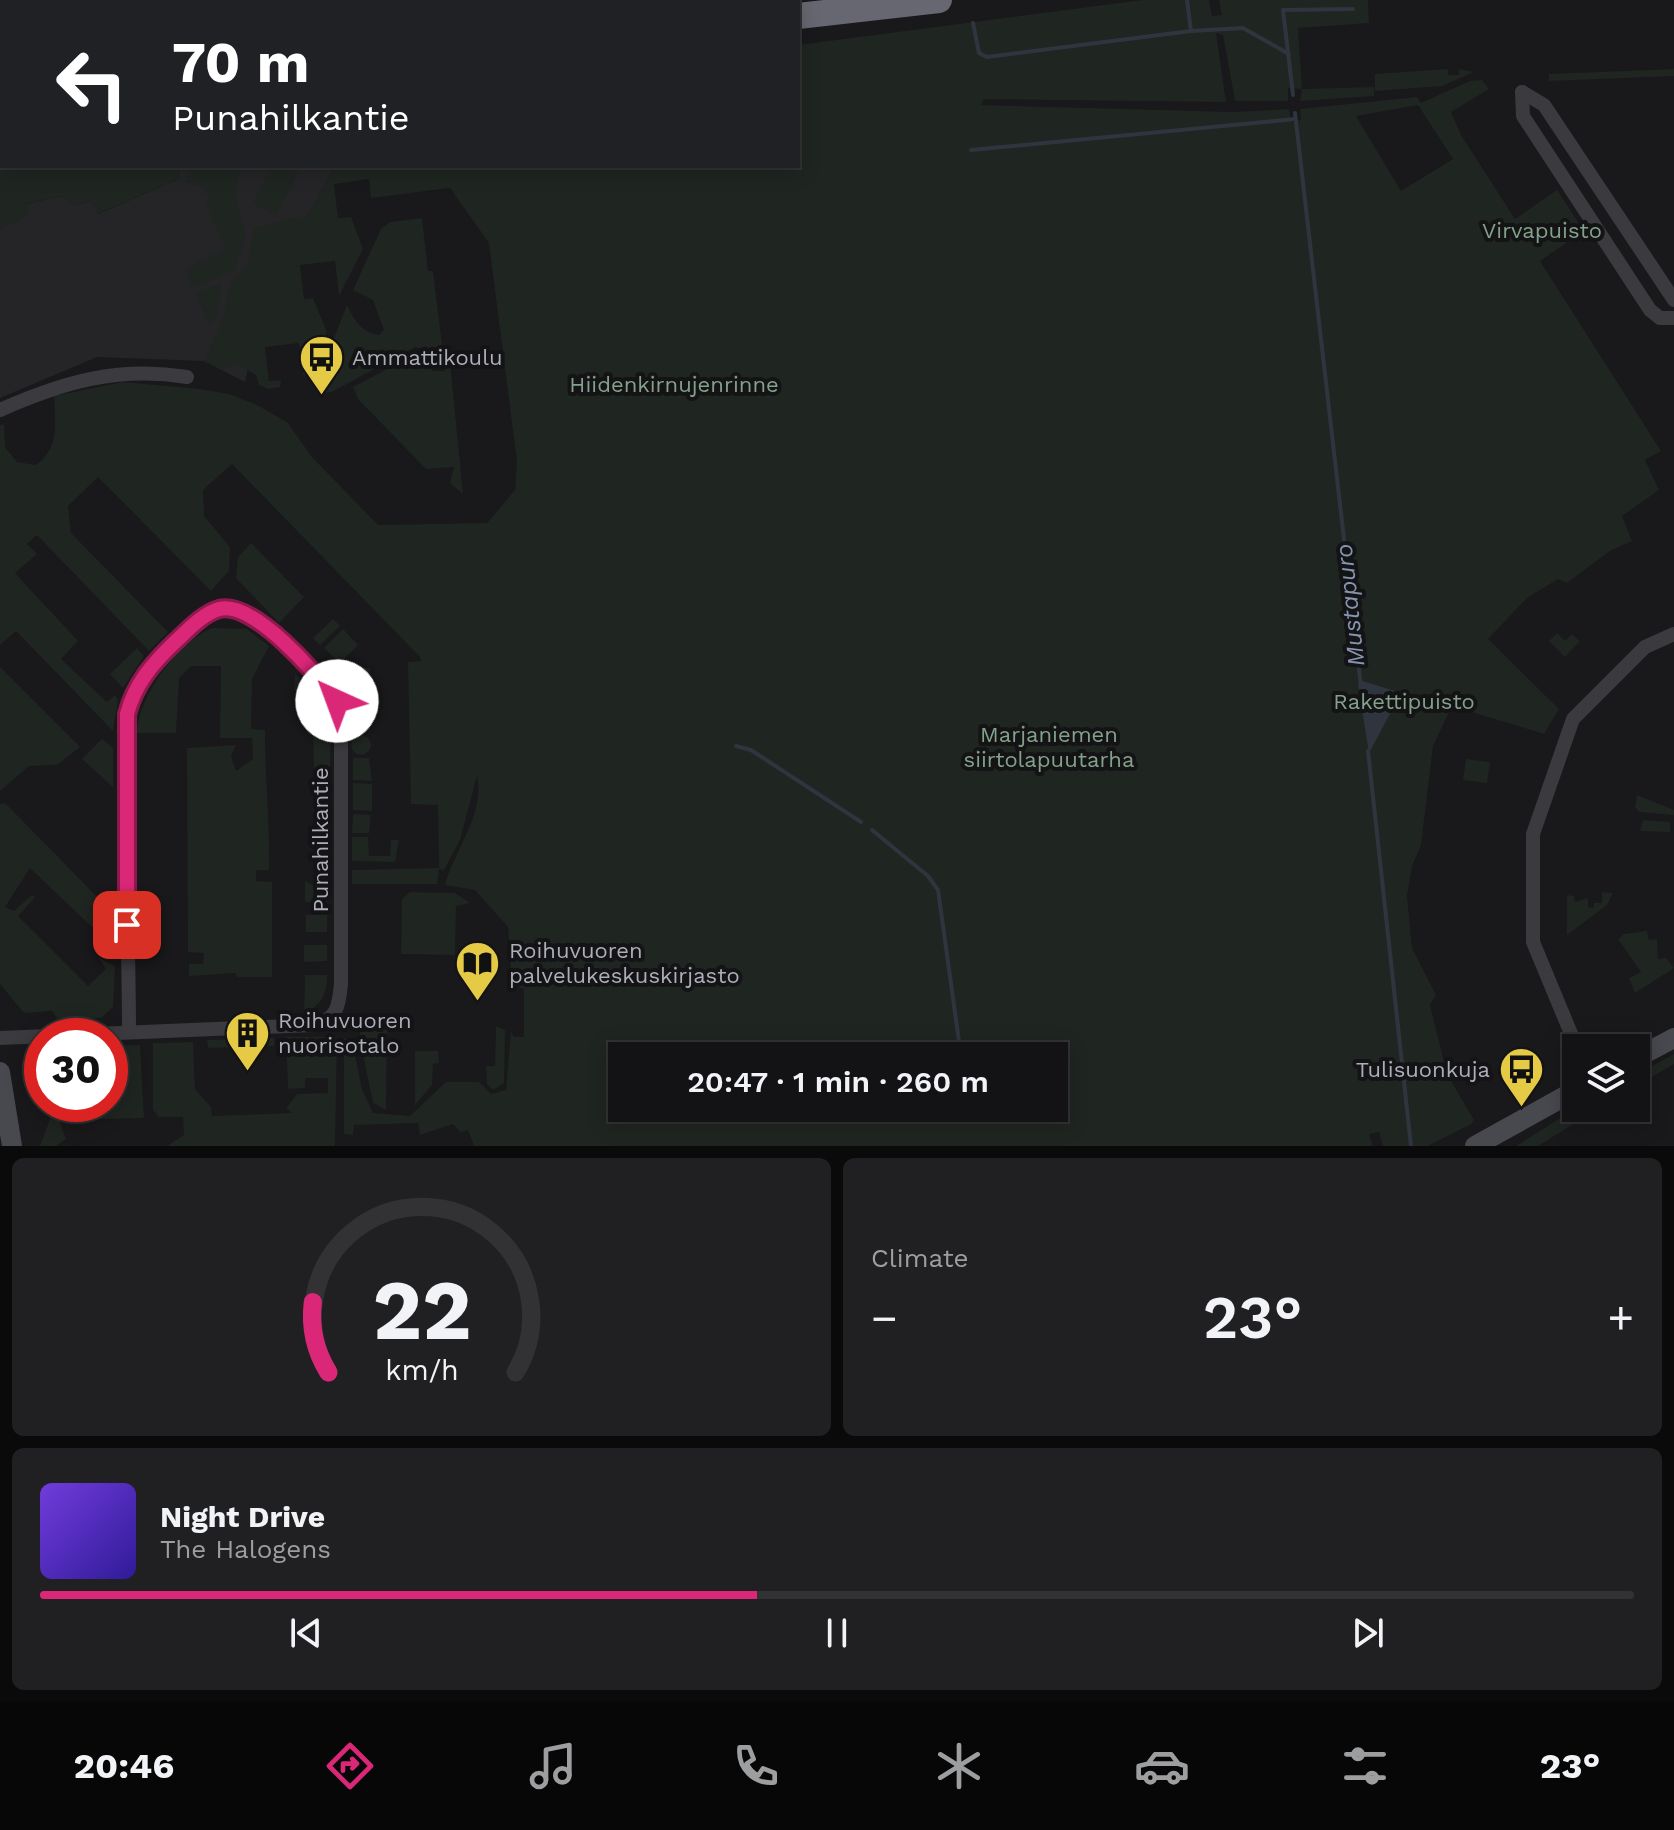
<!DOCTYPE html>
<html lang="en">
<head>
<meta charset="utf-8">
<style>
	:root { --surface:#131214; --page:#202022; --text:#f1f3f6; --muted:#9d9ea0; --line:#323234; --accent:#db2777 }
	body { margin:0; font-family:"Work Sans",sans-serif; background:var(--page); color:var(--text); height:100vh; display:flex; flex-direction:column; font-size:30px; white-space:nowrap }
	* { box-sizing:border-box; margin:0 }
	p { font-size:26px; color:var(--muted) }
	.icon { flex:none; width:44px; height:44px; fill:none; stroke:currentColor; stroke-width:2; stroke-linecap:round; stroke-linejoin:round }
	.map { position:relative; height:1146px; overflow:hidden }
	.panel { display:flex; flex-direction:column; gap:12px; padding:12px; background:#0a0a0b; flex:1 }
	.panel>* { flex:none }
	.hud { position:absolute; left:0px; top:0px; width:800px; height:168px; box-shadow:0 4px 20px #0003,0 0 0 2px var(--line); background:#202124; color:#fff; overflow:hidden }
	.buttons { position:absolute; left:1562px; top:1034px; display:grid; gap:16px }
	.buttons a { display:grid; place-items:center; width:88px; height:88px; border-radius:0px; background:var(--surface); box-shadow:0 4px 20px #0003,0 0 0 2px var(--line); font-size:40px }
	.speed { position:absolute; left:24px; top:1018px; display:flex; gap:16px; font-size:40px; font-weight:700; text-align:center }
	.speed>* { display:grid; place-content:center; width:104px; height:104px; border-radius:50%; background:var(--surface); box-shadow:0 4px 20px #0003,0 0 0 2px var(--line); line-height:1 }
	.speed .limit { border:12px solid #d22; background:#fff; color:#111 }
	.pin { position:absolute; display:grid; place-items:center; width:68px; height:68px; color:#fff; margin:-34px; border-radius:16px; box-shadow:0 4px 12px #0006 }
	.me { position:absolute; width:88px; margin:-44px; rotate:317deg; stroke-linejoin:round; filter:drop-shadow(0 0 6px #0008) }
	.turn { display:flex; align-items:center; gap:28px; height:168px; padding:0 40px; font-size:36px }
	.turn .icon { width:104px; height:104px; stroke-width:2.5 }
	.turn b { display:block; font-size:56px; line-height:68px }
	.big { font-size:60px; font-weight:600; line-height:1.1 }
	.panel .tile { flex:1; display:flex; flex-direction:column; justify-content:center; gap:12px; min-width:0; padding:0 28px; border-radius:12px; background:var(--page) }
	.panel .dial { align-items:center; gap:0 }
	.dial svg { height:208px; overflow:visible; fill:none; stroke:var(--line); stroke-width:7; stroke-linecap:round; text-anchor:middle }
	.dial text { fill:var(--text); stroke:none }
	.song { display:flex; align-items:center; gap:24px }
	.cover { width:96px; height:96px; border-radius:12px; background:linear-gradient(135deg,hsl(260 70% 55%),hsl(250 70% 35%)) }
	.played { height:8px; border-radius:4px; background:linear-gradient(90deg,var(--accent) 45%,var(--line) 45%) }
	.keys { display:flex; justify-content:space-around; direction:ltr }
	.heat { display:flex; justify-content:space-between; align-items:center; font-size:44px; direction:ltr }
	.panel .tiles { flex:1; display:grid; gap:12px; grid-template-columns:1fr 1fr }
	.tile:last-child { grid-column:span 2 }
	.trip { position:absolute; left:608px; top:1042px; width:460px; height:80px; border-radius:0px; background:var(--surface); box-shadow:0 4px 20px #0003,0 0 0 2px var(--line); font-weight:600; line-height:80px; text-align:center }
	.tab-bar { display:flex; height:128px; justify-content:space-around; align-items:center; background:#080708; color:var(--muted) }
	.tab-bar .icon { width:56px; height:56px }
	.tab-bar .active { color:var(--accent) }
	.tab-bar b { font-size:36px; color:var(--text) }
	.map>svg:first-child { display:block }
</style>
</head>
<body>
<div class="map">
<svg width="1674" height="1146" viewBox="0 0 1674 1146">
	<rect width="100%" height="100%" fill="#19181a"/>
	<polygon fill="#252527" points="180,166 335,166 263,298 245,382 204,361 97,357 0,398 0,210 61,196 77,205 91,200 98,214 178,179"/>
	<g fill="#1f2521" fill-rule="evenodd">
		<path d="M1142,0H1209L1212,16L1222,15L1219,0H1368L1369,23L1298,28L1302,89L1374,87V96L1300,101L1302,89L1288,88V101H1235L1223,35L1216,33L1226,102L984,99L981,105L1232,112L1289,109L1291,122L1301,120L1300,109L1417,97L1421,103L1470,81L1482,80L1489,89L1451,112L1461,135L1515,219L1557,190L1584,231L1540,261L1661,451L1645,460L1659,490L1622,516L1632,541L1610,551L1567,583L1558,579L1527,598L1488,639L1559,709L1544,734L1452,706L1433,746L1421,845L1412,866L1407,896L1412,948L1436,995L1430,1005L1447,1074L1474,1120L1471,1124L1428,1146H1383L1379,1132L1369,1134L1373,1146H474L468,1130L460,1132L453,1124L420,1135L418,1123L354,1125L353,1135L344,1134V1038L352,1041L362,1089L373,1113L410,1116L446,1082H479L491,1094L506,1090L511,1031L514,1037H524V989L512,985L508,927L475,890L445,885C454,850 485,815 477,776L460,840L444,870L439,869L437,884H352V870L439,868L438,805L411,804L408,662L421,661L420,657L232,464L203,490L204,516L230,547L229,571L211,591L98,477L68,506L71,533L168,632L149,651L37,535L27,544L37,554L15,573L78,641L61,659L107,702L115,695L118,700L113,731L16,631L0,645V425L4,424L5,447L17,462L36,465C60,447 55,423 54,396L123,382L200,389L229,394L255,404L287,422L312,457L378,525L487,523L515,490L517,462L489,243L450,188L371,198L369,179L334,184L338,218L351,217L363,249L339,296L335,261L300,265L304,299L313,298L327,332L304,378L299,343L265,347L269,381L281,380L280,387L268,389L259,385L256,375L236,363L221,370L204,361L222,322L230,285L247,264L254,229L293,217H307L335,166H798V45ZM1418,105L1453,159L1401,191L1356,116ZM622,1056H1054V1108H622Z"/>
		<polygon points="1448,69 1448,75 1459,75 1459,69 1474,72 1442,86 1375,91 1375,74"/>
		<polygon points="1674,69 1674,76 1549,81 1549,74"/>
		<polygon points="0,140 2,166 180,166 178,179 97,214 91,200 77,205 61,196 25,204 30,214 0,229"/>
		<polygon points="189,166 242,166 235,192 246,237 234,271 192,288 186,268 226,249 206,206 209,197 203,187 186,182"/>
		<polygon points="272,166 284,166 298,173 276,215 253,203"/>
		<path d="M422,218L428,271H433L443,353L435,360L427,350L415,347L332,392L319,393L314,388L347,305C354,320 361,332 379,335L384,330L373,300L353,290L381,229L390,222Z"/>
		<polygon points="222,283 215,321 209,324 195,293"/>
		<polygon points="418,353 433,371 445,371 445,363 450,362 463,494 450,483 454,467 426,469 358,399 353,387"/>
		<polygon points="251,543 304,597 279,623 236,578 238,557"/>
		<polygon points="333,619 340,626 320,645 313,638"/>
		<path d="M213,628L247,629L269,646L252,679L251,729L265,730C265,777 270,823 269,870H256V881L272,882V977H238L235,973L189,976V964H203L204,953L188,952L187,748L236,745L231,756L236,771L253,759L252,738H220L221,666H191L179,678L176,733H137C138,697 179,640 213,628Z"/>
		<polygon points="343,629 358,645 340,663 324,648"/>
		<polygon points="1557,633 1565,641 1572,634 1580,641 1565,657 1549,641"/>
		<polygon points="137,648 144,656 123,688 110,674"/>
		<polygon points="0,667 80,747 57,765 29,766 0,791"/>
		<polygon points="343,667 370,668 370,686 349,686 349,674"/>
		<path d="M295,673C333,715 331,720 330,776L325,780L314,773L313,716L294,689Z"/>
		<polygon points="350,690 370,690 370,709 354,708"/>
		<circle cx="362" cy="722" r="10"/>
		<circle cx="361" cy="745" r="10"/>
		<polygon points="102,739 113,748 113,787 82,759"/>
		<polygon points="353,758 369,758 372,781 353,780"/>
		<polygon points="1466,759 1490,762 1487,783 1463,780"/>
		<polygon points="353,783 372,784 372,811 353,810"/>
		<polygon points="330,791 329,846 314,846 313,802 319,792"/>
		<polygon points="1637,795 1674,810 1674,815 1639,812 1635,807"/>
		<polygon points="5,803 114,914 115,949 30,868 5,907 14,911 32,895 35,897 18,916 88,986 106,969 99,958 115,966 113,1007 101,1018 57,1018 52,1011 24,1013 0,984 0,804"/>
		<polygon points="353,814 371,815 369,833 352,833"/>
		<polygon points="1643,820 1670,822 1670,832 1640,831"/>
		<polygon points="352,837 368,837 369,856 390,856 391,840 399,840 395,862 352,861"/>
		<polygon points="305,881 322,890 328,902 305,902"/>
		<polygon points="410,892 455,893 470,903 456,906 455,955 401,954 402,899"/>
		<polygon points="1602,892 1613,893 1607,905 1567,935 1567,895 1574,896 1575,902 1588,898 1588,907 1593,908 1594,903 1602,903"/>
		<rect x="306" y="915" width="21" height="17"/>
		<polygon points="1647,931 1649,940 1657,939 1658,959 1666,958 1674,968 1635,993 1629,978 1641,972 1618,939 1624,934"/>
		<polygon points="304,945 327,945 327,961 304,962"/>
		<path d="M305,975H327C327,994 322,1005 304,1013Z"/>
		<polygon points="496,1026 505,1030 504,1083 493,1090 487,1084 486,1066 495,1066"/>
		<polygon points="372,1028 387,1028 386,1110 373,1103 360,1040 360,1032 372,1032"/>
		<polygon points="286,1037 337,1037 335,1146 167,1146 184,1135 183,1117 159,1117 153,1110 153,1043 193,1042 195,1089 211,1107 212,1116 292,1113 286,1108 297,1094 328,1093 328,1078 305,1078 305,1088 288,1089"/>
		<polygon points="274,1038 274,1046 208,1048 207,1040"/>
		<polygon points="140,1045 144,1118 59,1120 66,1139 56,1146 40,1146 50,1119 50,1104 110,1104 110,1046"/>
		<polygon points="415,1051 438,1051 439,1063 433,1064 432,1085 415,1105"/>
		<polygon points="1674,1054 1674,1064 1636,1086 1636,1075"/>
		<polygon points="1576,1108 1599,1108 1538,1146 1516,1146"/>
	</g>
	<polygon fill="#2f353e" points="1363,681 1401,693 1369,753 1358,684"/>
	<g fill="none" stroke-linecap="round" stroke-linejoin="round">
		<g stroke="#2f353e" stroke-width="4">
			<polyline points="1187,0 1191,31 1243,28 1289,54"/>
			<polyline points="973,23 979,53 987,57 1191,31"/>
			<polyline points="1293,95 1283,10 1353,9"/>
			<polyline points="1295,113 1361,687"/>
			<polyline points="971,150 1295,119"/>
			<polyline points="736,746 751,750 861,822"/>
			<polyline points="1368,751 1411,1146"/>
			<polyline points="872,830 928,876 938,890 961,1056"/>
			<polyline points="968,1108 969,1118"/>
		</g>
		<g stroke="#3a3a3f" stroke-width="14">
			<polyline points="1522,92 1523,116 1650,310 1660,318 1674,318"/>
			<polyline points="1522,92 1544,105 1674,300"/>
			<path d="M0,410C63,382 118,366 187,377"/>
			<path d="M0,1038L313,1025C337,1020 339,1006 341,984V709L331,693L257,617C228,602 209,611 187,631C164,652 141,672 131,702C121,730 126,764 126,793C125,872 129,951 129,1030"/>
			<polyline points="1577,1048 1533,942 1533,834 1573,719 1645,647 1674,634"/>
		</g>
		<g stroke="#48484f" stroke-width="20">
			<polyline points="1636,1058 1674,1038"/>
			<polyline points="0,1072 12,1146"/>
			<polyline points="1475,1146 1576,1090"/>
		</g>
		<g stroke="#666770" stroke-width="26">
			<polyline points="617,2 638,0"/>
			<polyline points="0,4 2,4"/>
			<polyline points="798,16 939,0"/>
			<polyline points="0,23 2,24"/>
			<polyline points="0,87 2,87"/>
		</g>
	</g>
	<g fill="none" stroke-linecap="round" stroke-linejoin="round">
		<defs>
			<path id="route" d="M127,925V714C135,684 152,664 174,643C187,631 202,614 219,609C254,600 317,675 337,701"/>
		</defs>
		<use href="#route" stroke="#8e194d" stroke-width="20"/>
		<use href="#route" stroke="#db2777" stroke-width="14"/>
	</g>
	<defs>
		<symbol id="bus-pin" viewBox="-11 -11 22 30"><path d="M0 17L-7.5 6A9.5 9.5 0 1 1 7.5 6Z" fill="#e5ca46" stroke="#141315"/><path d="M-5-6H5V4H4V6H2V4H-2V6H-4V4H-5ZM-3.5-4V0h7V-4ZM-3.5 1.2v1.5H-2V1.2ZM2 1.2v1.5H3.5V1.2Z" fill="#111"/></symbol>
		<symbol id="library-pin" viewBox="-11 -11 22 30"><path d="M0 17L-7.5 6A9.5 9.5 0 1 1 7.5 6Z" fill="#e5ca46" stroke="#141315"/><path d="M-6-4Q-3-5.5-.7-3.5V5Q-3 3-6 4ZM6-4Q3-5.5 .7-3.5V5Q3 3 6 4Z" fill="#111"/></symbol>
		<symbol id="building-pin" viewBox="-11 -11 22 30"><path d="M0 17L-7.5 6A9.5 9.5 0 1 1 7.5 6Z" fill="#e5ca46" stroke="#141315"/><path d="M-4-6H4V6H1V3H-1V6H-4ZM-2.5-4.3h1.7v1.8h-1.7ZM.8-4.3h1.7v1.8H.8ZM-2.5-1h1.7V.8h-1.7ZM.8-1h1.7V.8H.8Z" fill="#111"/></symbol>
	</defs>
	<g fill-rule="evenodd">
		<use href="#bus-pin" x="296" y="332" width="51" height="69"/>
		<use href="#library-pin" x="452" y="938" width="51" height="69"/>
		<use href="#building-pin" x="222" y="1008" width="51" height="69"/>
		<use href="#bus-pin" x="1496" y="1044" width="51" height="69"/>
	</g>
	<g text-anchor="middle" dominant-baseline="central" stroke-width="8" stroke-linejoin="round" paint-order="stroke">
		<g font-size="22" fill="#84a28b" stroke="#141315">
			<text x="1542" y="230">Virvapuisto</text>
			<text x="674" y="384">Hiidenkirnujenrinne</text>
			<text x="1404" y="701">Rakettipuisto</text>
			<text x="1049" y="734">Marjaniemen<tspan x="1049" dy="25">siirtolapuutarha</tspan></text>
		</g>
		<g font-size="22" fill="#acaeb9" stroke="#141315" text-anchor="start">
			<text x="352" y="357">Ammattikoulu</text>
			<text x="509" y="950">Roihuvuoren<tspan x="509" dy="25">palvelukeskuskirjasto</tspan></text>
			<text x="278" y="1020">Roihuvuoren<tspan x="278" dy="25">nuorisotalo</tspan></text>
			<text x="1490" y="1069" text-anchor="end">Tulisuonkuja</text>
		</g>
		<g font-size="22" fill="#acaeb9" stroke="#141315">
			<text transform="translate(320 840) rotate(-90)">Punahilkantie</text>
		</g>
		<g font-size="24" font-style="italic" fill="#8696b1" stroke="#141315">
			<text transform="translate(1350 605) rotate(-96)">Mustapuro</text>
		</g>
	</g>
</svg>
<div class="buttons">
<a><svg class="icon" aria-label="layers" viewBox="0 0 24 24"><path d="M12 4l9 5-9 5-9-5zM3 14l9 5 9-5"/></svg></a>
</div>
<div class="speed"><div class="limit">30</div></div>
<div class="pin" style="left:127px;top:925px;background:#d93025"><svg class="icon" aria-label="arrive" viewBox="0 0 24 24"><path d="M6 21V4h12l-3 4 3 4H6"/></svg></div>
<svg class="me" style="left:337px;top:701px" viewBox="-20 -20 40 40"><circle r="19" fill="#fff"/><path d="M0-13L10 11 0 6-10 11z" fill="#db2777"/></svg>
<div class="trip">20:47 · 1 min · 260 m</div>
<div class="hud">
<div class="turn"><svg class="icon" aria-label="left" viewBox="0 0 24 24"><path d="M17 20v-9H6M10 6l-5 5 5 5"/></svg><div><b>70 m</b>Punahilkantie</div></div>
</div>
</div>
<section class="panel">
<div class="tiles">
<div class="tile dial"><svg viewBox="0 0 100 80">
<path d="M14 69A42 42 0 1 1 86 69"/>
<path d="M14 69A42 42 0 0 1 8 42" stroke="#db2777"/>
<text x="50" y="56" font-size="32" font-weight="700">22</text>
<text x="50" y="72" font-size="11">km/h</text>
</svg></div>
<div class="tile"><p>Climate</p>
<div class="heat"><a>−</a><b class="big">23°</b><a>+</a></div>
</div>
<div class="tile">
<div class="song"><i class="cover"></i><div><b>Night Drive</b><p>The Halogens</p></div></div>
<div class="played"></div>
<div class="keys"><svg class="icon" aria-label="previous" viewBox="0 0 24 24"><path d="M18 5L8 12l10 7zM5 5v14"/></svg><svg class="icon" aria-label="pause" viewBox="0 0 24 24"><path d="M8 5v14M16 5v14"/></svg><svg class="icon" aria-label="next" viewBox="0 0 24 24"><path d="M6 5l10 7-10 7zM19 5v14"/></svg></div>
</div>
</div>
</section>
<nav class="tab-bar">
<b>20:46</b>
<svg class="icon active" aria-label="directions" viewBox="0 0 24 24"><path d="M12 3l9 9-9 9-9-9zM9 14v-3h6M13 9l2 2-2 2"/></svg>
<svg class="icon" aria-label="music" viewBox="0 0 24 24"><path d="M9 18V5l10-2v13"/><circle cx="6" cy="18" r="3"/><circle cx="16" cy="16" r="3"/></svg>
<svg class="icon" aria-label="phone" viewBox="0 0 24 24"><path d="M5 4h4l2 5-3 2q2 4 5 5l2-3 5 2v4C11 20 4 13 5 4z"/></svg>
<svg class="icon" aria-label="climate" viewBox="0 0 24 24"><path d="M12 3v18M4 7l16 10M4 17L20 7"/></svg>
<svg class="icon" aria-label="car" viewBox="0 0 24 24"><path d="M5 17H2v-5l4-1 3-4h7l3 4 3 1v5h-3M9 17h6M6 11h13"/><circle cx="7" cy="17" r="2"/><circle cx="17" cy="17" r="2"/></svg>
<svg class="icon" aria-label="filters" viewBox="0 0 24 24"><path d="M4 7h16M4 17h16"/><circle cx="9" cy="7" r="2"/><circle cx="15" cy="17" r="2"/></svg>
<b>23°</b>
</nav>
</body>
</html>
